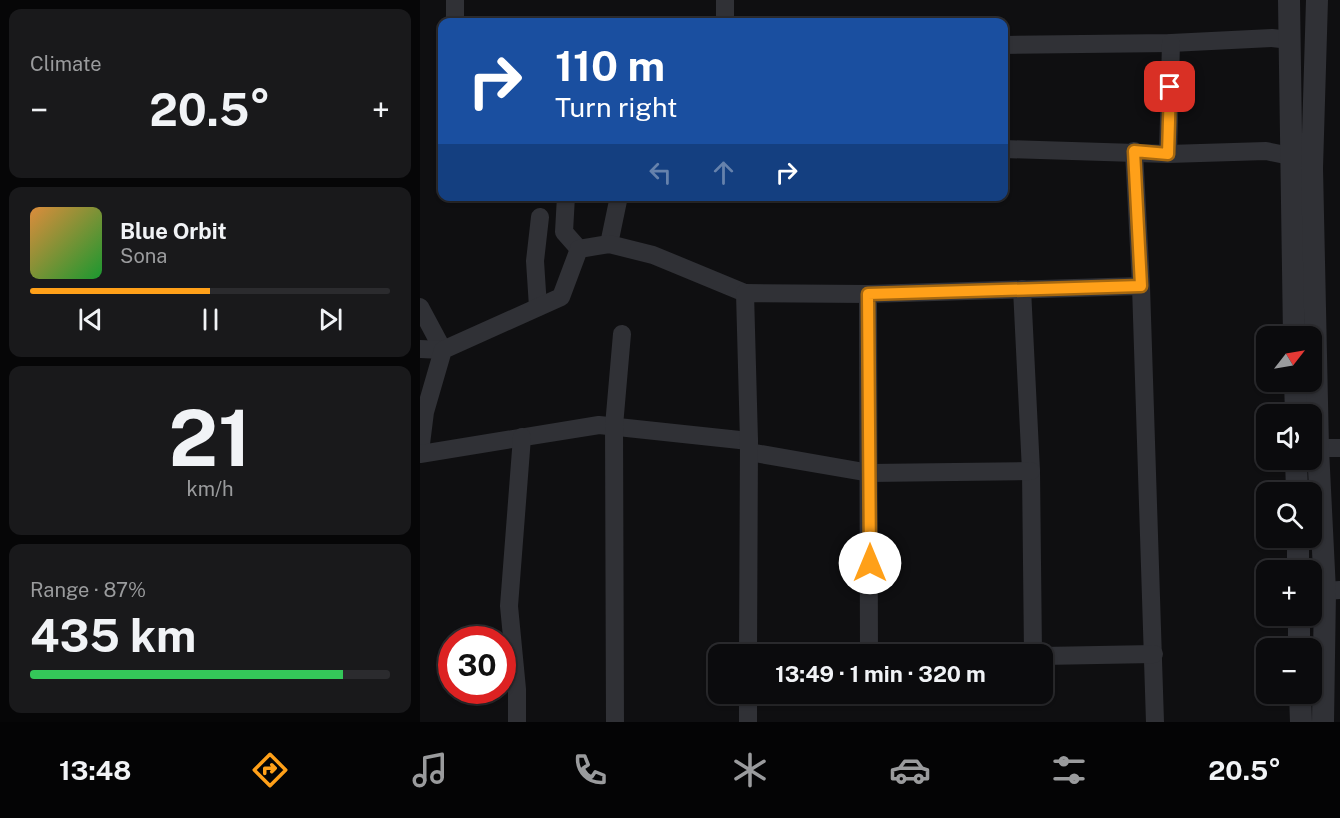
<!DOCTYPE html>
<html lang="en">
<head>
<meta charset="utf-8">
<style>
	:root { --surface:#0b0b0d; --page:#19191b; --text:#f1f3f6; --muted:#9a9b9d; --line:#2b2b2e; --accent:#ffa019 }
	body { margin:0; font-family:"Public Sans",sans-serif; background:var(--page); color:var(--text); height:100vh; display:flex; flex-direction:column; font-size:22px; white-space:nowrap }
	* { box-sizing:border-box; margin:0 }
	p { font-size:20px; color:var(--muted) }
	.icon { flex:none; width:33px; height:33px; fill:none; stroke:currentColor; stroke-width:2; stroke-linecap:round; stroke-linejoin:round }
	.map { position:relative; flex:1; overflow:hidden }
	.side { display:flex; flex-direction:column; gap:9px; padding:9px; background:#060607; width:420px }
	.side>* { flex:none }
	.guide { position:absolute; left:18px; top:18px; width:570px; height:183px; border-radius:12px; box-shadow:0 2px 4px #0004,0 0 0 2px var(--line); background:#1a4fa0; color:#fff; overflow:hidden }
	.needle { width:39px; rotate:59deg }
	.buttons { position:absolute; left:836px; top:326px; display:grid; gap:12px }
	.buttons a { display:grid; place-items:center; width:66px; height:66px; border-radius:12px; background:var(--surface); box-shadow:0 2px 4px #0004,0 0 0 2px var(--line); font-size:30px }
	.speed { position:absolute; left:18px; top:626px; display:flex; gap:12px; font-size:30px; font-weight:700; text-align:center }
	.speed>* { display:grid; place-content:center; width:78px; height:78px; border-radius:50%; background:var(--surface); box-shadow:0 2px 4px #0004,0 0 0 2px var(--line); line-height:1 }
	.speed .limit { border:9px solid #d22; background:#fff; color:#111 }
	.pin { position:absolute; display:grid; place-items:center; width:51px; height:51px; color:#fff; margin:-26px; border-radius:12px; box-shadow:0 3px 9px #0006 }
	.me { position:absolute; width:66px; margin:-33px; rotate:0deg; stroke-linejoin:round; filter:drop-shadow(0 0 4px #0008) }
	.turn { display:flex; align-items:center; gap:21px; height:126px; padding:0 18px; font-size:27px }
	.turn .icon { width:78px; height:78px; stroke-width:2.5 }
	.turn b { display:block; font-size:42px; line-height:51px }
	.lanes { display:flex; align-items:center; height:57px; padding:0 18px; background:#0003; justify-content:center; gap:30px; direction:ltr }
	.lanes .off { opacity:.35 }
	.big { font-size:45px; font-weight:700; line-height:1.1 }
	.side .tile { flex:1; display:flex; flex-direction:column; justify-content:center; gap:9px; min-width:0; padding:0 21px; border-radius:12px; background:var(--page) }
	.side .dial { align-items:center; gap:0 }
	.dial b { font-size:78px; line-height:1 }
	.song { display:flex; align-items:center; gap:18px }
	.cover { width:72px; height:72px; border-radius:9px; background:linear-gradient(135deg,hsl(30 70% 55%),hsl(130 70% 35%)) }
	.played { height:6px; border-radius:3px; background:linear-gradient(90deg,var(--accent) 50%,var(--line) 50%) }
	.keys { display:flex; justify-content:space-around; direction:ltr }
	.heat { display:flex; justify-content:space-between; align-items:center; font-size:33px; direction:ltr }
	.charge { height:9px; border-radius:4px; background:linear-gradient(90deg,#34c759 87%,var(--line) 0) }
	.trip { position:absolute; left:288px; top:644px; width:345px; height:60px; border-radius:12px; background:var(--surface); box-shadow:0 2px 4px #0004,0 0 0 2px var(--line); font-weight:700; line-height:60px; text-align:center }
	.tab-bar { display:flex; height:96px; justify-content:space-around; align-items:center; background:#040405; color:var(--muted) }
	.tab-bar .icon { width:42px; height:42px }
	.tab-bar .selected { color:var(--accent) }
	.tab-bar b { font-size:27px; color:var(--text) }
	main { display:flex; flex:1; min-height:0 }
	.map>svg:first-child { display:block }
</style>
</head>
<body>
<main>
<section class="side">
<div class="tile"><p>Climate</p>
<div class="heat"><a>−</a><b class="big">20.5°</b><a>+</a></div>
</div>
<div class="tile">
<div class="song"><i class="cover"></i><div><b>Blue Orbit</b><p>Sona</p></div></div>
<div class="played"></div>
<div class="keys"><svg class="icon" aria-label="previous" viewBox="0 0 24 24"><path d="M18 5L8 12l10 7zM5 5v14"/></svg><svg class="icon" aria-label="pause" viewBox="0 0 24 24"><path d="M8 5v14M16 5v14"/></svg><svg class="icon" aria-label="next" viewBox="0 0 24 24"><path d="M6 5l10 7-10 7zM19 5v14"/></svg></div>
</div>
<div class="tile dial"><b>21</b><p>km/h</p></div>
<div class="tile"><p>Range · 87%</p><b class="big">435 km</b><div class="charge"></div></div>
</section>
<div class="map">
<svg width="920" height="722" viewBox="0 0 920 722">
	<rect width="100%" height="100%" fill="#0f0f11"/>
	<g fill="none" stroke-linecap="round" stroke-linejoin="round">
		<g stroke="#303136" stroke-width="18">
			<polyline points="35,0 35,22"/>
			<polyline points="305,22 305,0"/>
			<polyline points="584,45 751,43 852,38 870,40"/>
			<polyline points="584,149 748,154 846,151 885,159"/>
			<polyline points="714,151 721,286 735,722"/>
			<polyline points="748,154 751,43"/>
			<polyline points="146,196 144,232 159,249"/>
			<polyline points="189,244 199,196"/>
			<polyline points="602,289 611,471 613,654"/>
			<polyline points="448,294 449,654"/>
			<polyline points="0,307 23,350"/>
			<polyline points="118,307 115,261 120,217"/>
			<polyline points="0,349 23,350"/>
			<polyline points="891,448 920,448"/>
			<polyline points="0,452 5,412 23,350 141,297 159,249 189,244 233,255 325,293"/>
			<polyline points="329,452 450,473 611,471"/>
			<polyline points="0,454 179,425 329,441"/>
			<polyline points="891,592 920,590"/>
			<polyline points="328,654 329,441 325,293 448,294 721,286"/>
			<polyline points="622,656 734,654"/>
			<polyline points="97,722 97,689 89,606 102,437"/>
			<polyline points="195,722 194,426 202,334"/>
			<polyline points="328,722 328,693"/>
		</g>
		<g stroke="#303136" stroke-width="22">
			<polyline points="869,0 874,336"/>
			<polyline points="897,0 892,168 898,449 905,591 903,722"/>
			<polyline points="875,381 876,414"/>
			<polyline points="876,459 877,492"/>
			<polyline points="878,537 878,570"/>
			<polyline points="879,615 879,648"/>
			<polyline points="880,693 881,722"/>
		</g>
	</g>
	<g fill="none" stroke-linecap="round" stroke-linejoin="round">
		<defs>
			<polyline id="route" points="450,563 448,294 721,286 714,151 748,154 750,87"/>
		</defs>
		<use href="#route" stroke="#a66810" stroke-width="15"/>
		<use href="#route" stroke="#ffa019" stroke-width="10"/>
	</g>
</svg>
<div class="buttons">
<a><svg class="needle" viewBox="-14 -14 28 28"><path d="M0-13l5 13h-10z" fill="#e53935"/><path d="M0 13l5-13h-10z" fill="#9a9b9d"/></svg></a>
<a><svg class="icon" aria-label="sound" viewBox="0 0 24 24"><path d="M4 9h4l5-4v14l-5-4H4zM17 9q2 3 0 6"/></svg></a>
<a><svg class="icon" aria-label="search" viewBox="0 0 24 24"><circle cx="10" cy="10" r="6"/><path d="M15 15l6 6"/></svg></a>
<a>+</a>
<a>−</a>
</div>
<div class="speed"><div class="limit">30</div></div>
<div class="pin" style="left:750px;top:87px;background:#d93025"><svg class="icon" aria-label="arrive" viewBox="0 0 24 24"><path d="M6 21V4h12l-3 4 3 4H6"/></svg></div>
<svg class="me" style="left:450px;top:563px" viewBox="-20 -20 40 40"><circle r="19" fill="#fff"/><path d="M0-13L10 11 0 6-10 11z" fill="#ffa019"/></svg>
<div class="trip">13:49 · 1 min · 320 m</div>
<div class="guide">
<div class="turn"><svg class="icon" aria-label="right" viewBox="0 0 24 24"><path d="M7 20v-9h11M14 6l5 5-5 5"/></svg><div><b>110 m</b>Turn right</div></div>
<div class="lanes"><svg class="icon off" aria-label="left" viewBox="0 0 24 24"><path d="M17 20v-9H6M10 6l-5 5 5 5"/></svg><svg class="icon off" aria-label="ahead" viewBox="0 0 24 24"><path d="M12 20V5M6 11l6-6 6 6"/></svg><svg class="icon" aria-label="right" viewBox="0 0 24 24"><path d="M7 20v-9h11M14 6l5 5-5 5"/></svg></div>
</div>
</div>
</main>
<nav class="tab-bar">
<b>13:48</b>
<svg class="icon selected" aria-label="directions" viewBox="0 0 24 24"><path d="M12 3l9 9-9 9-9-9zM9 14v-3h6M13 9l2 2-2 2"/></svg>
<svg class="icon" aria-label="music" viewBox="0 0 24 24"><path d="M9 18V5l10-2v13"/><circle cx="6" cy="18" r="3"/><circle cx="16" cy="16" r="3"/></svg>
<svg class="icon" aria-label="phone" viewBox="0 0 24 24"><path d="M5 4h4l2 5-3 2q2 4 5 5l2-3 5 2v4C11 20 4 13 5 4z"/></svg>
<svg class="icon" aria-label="climate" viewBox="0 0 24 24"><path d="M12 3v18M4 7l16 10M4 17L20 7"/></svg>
<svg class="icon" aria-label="car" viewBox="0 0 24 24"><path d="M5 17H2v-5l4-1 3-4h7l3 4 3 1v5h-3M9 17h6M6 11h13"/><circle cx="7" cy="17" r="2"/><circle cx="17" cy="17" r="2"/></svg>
<svg class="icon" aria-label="filters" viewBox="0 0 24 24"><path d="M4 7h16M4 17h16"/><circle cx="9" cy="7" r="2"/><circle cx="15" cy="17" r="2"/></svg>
<b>20.5°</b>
</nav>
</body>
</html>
